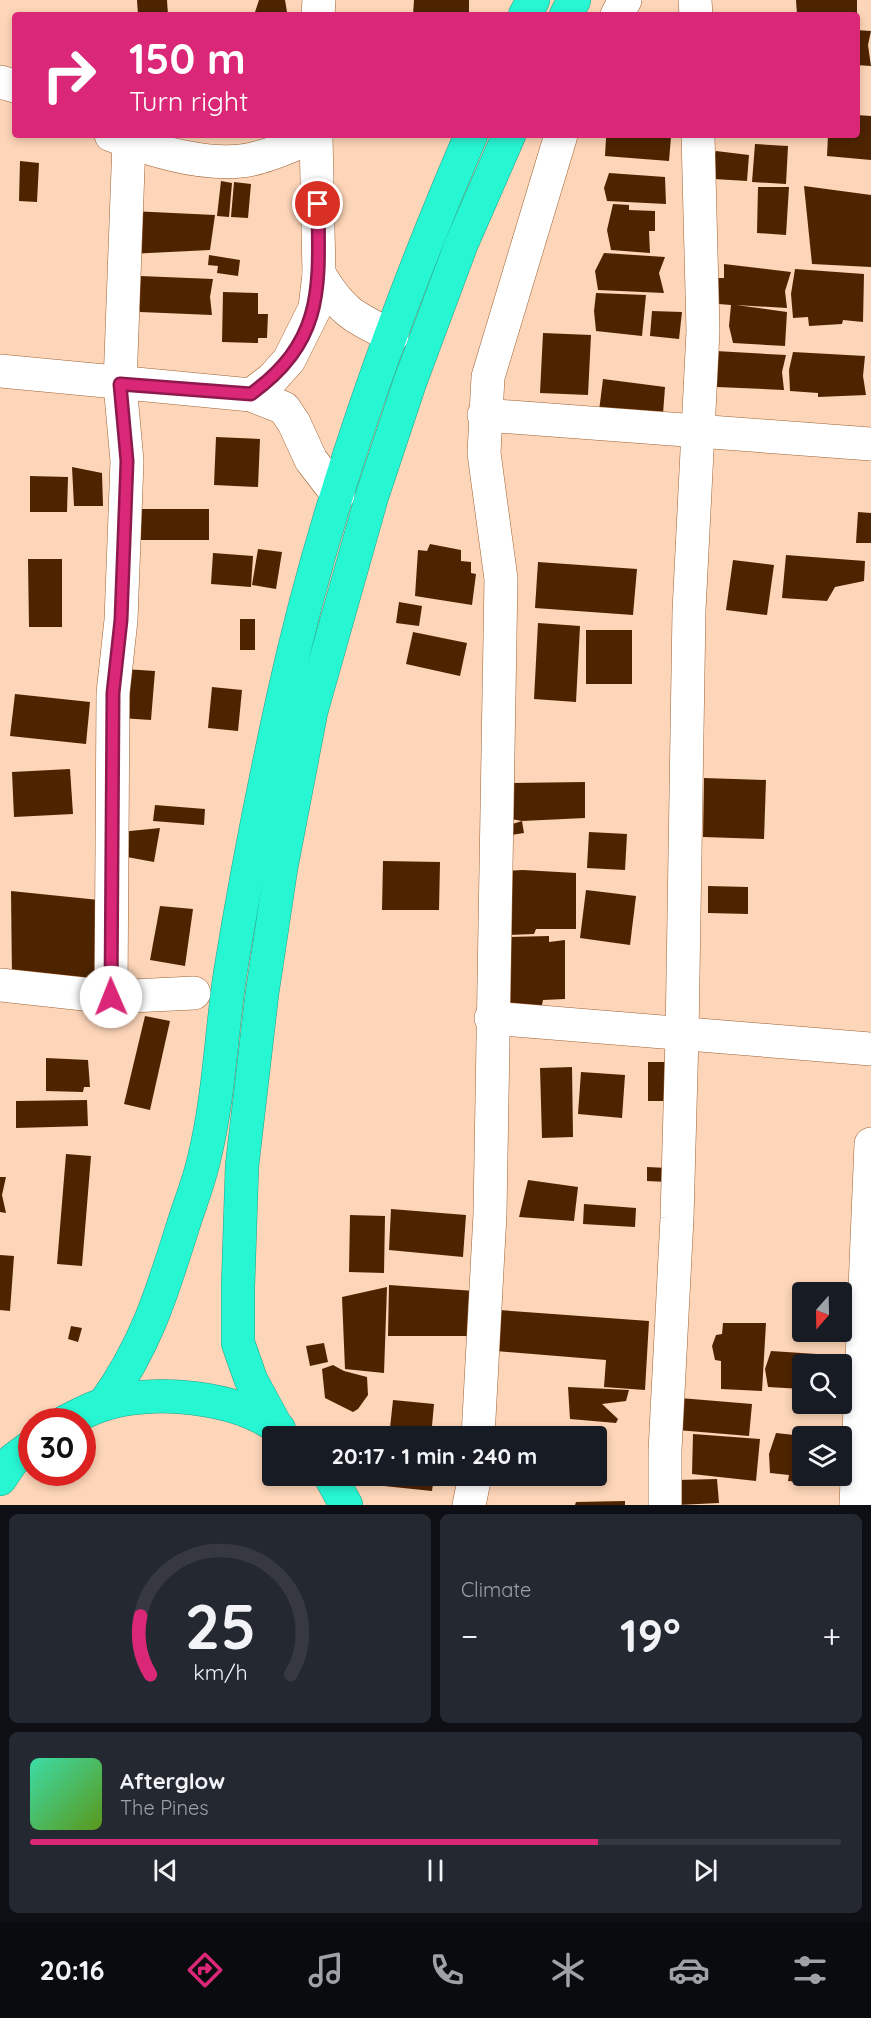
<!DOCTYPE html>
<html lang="en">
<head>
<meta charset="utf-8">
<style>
	:root { --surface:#171b24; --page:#242831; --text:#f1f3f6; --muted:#9ea1a6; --line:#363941; --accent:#db2777 }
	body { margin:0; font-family:Quicksand,sans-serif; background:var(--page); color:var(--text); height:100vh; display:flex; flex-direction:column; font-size:22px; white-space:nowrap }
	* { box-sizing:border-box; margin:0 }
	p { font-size:20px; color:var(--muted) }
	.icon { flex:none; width:33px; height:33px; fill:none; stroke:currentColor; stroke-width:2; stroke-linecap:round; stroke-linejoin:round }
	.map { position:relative; height:1505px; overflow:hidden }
	.panel { display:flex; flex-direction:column; gap:9px; padding:9px; background:#0d0f14; flex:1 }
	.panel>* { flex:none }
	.banner { position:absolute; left:12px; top:12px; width:848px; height:126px; border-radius:6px; box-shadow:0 3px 9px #0003; background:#db2777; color:#fff; overflow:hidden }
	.needle { width:39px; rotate:200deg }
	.fabs { position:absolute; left:792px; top:1282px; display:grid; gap:12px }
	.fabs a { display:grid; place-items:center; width:60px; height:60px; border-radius:6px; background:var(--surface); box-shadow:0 3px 9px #0003; font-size:30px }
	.speed { position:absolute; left:18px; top:1408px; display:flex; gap:12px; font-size:30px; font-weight:700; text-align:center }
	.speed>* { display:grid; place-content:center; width:78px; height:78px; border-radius:50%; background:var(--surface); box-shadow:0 3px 9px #0003; line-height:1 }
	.speed .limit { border:9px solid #d22; background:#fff; color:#111 }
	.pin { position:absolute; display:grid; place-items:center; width:51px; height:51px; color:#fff; margin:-26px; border:3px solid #fff; border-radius:50%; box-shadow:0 2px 6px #0007 }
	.me { position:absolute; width:66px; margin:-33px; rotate:359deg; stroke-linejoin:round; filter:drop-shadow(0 0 4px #0008) }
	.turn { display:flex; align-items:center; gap:21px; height:126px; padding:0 18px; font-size:27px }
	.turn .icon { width:78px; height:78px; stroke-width:2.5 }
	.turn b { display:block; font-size:42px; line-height:51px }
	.big { font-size:45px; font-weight:800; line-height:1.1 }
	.panel .widget { flex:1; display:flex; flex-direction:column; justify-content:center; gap:9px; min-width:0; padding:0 21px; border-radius:9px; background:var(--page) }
	.panel .dial { align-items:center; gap:0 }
	.dial svg { height:156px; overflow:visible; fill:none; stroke:var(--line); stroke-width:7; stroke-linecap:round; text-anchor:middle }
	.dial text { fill:var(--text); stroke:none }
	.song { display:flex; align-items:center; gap:18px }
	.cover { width:72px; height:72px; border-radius:9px; background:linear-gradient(135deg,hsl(160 70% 55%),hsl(90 70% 35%)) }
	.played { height:6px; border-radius:3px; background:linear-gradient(90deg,var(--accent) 70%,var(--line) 70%) }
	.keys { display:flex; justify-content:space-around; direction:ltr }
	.heat { display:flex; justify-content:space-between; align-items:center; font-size:33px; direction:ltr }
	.panel .tiles { flex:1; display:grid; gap:9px; grid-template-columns:1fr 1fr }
	.widget:last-child { grid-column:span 2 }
	.trip { position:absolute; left:262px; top:1426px; width:345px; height:60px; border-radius:6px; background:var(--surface); box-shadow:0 3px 9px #0003; font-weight:800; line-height:60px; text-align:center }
	.tabs { display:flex; height:96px; justify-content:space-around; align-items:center; background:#090b0e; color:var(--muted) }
	.tabs .icon { width:42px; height:42px }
	.tabs .active { color:var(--accent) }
	.tabs b { font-size:27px; color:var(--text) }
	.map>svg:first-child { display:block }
</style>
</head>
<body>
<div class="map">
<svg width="871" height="1505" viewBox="0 0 871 1505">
	<rect width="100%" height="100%" fill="#fdd5b8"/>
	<g fill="#4e2400">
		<polygon points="137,0 167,0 168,15 138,15"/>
		<polygon points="259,0 285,0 287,12 254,15"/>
		<polygon points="414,0 469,0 469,15 413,15"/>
		<polygon points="796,0 857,0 857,14 797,15"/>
		<polygon points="856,30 871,31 868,45 871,66 856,65"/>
		<polygon points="856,115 871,116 871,160 827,156 828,135 856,135"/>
		<polygon points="598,135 668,135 671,137 669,161 605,156 606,138 597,138"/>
		<polygon points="755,144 788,146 786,184 752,182"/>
		<polygon points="716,151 749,155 747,181 714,179 710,166"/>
		<polygon points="20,161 39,163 37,202 19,201"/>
		<polygon points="609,173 665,177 666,204 607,201 604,188"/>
		<polygon points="221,181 232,183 229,217 217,216"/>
		<polygon points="234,182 251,184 248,218 231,217"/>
		<polygon points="804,186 871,195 871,267 812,264"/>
		<polygon points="758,187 789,187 786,235 757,233"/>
		<polygon points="613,204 629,205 629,210 655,211 655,231 649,231 650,253 611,250 607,230"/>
		<polygon points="131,211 215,215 210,250 129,254"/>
		<polygon points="604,253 665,257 659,273 664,293 598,290 595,271"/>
		<polygon points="209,255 240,260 238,276 217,273 218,266 208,265"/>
		<polygon points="724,264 791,272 785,291 787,308 736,305 787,312 785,346 733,343 729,326 731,305 706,303 707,278 724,278"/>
		<polygon points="795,269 864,274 863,322 843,320 842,324 809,326 808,317 793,318 791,294"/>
		<polygon points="140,276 213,279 210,297 212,315 140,312 135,293"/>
		<polygon points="223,292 258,293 258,314 268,314 267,338 258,338 258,343 222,342"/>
		<polygon points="596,293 646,295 642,336 596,331 594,311"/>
		<polygon points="652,311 682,312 679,339 650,336"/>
		<polygon points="543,333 591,335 588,395 540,393"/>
		<polygon points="716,351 786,355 782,372 784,390 717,387"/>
		<polygon points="793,352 865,356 863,376 866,395 818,397 818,393 790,391 789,370"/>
		<polygon points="603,379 665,387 663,414 599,411"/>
		<polygon points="216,437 260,439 258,487 214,485"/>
		<polygon points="72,467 102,473 103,506 74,506"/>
		<polygon points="30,476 68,477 67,512 30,512"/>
		<polygon points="139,509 209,509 209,540 140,540"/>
		<polygon points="858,512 871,513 871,543 856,543"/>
		<polygon points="430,544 461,550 461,561 471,562 471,573 476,574 472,605 415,596 418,550 427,551"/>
		<polygon points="258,549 282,552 276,589 252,585"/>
		<polygon points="213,553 253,556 251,587 211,584"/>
		<polygon points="786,555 865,561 864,581 835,587 827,601 782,598"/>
		<polygon points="28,559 62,559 62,627 29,627"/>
		<polygon points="733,560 774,565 767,615 726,610"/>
		<polygon points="538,562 637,569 633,615 535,608"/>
		<polygon points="399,602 422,606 419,626 396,623"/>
		<rect x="240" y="619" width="15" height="31"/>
		<polygon points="538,623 580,626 576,702 534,699"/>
		<rect x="586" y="630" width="46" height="54"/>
		<polygon points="413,632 467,643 460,676 406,664"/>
		<polygon points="124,669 155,671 151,720 120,718"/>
		<polygon points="212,687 242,690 238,731 208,728"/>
		<polygon points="15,694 90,702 86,744 10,736"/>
		<polygon points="70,769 73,814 14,817 12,772"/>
		<polygon points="704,778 766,780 764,839 703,837"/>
		<polygon points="585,782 585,818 522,821 524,833 511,835 509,825 522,821 511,819 511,783"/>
		<polygon points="155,805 205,809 204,825 153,821"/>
		<polygon points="160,828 154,862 116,855 120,832"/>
		<polygon points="589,832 627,834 625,870 587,868"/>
		<polygon points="383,861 440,862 439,910 382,910"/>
		<polygon points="523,870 576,873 576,929 536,929 534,934 505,935 503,871"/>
		<polygon points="708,886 748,887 748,914 708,913"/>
		<polygon points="586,890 636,896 630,945 580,938"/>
		<polygon points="11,891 99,900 98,983 12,978"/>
		<polygon points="160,906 193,909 185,966 150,960"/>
		<polygon points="549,936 549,942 565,940 565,999 543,1000 542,1005 506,1005 505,937"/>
		<polygon points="145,1016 170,1021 150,1110 124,1104"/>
		<polygon points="46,1058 88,1060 90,1087 84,1087 83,1092 46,1091"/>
		<rect x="648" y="1062" width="18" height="39"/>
		<polygon points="572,1067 573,1137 542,1138 540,1068"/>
		<polygon points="581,1072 625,1075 622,1118 578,1114"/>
		<polygon points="87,1100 88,1126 16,1128 16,1101"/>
		<polygon points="66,1154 91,1156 82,1266 57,1264"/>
		<polygon points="647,1167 668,1168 667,1182 647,1181"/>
		<polygon points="0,1177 6,1177 2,1195 6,1213 0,1212"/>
		<polygon points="528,1180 578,1187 574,1221 519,1217"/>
		<polygon points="584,1204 636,1208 635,1227 583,1224"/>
		<polygon points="391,1209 466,1215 463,1257 389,1250"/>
		<polygon points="350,1215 385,1216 384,1273 349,1272"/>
		<polygon points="0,1255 14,1256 10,1311 0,1310"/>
		<polygon points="389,1285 475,1291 472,1336 388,1336"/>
		<polygon points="387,1287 384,1373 345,1369 342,1297"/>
		<polygon points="499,1310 649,1321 645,1390 604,1387 606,1360 496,1351"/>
		<polygon points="723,1323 766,1323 762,1391 721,1389 721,1361 715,1360 712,1346 716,1335 722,1334"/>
		<polygon points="71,1326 82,1328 78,1342 68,1339"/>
		<polygon points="324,1343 328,1362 310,1366 306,1346"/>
		<polygon points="771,1351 847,1356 842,1372 842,1365 802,1365 802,1389 768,1387 765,1369"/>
		<polygon points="333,1365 344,1371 367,1377 368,1395 358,1409 353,1412 325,1398 322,1369"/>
		<polygon points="568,1387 629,1390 626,1401 602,1404 618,1419 616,1423 570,1419"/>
		<polygon points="680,1398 752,1404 749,1436 677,1430"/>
		<polygon points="393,1400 434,1404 431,1437 389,1437"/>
		<polygon points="801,1429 834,1432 832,1437 802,1437 802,1476 827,1476 827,1479 813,1478 812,1483 788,1481 789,1475 770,1473 769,1454 776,1433 794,1435"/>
		<polygon points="693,1434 760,1439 756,1481 692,1474"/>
		<polygon points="384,1476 434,1476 432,1491 384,1486"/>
		<polygon points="717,1479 719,1503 678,1505 677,1480"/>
		<polygon points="625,1501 625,1505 575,1505 576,1502"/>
	</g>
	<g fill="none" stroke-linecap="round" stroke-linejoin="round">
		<defs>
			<g id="minor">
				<polyline points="695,0 696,15"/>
				<polyline points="318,15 319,0"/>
				<polyline points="617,15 625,0"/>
				<polyline points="0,82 15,86"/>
				<path d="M111,135C152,151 217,171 260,157C279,152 298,143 316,135"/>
				<path d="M319,274C343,313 352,316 392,336"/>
				<polyline points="0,371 251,395 284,408 294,423 311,460 338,495"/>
				<polyline points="251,395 272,379 289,360 315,308 319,274 316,135"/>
				<polyline points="484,415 871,444"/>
				<polyline points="0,985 111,997 194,993"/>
				<polyline points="111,997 113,693 121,620 127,461 120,384 129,142"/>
				<polyline points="491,1018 871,1049"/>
				<polyline points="478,1437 490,1214 501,579 484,453 488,377 561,135"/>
				<polyline points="469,1505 475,1476"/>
				<polyline points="665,1505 665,1451 677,1218 682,1036 689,611 703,331 698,135"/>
				<polyline points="856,1505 871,1144"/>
			</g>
			<g id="highway">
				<polyline points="525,15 533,0"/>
				<polyline points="566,15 574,0"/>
				<path d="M104,1404C145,1347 161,1296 182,1229C189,1206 199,1182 204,1159C219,1098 221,1035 230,974C245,881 263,789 283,698C325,505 393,316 471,135"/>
				<path d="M65,1422C77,1416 89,1409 102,1405C150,1388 240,1396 279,1429"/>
				<polyline points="276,1426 251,1380 238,1343 238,1287 242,1166 262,994 281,868 311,712 372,496 410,382 461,245 509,135"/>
				<polyline points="330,1476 346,1505"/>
				<polyline points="0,1479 13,1460 32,1446"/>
			</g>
		</defs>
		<use href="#minor" stroke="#9e6233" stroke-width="34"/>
		<use href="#highway" stroke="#24a289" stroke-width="34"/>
		<use href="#minor" stroke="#fff" stroke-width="33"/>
		<use href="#highway" stroke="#27f6d3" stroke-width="33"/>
	</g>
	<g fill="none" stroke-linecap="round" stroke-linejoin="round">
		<defs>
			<path id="route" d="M111,997L113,693L121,620L127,461L120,384L251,394C325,340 319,287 318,204"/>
		</defs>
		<use href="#route" stroke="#8e194d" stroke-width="15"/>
		<use href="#route" stroke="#db2777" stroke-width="10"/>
	</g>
</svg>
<div class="fabs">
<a><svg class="needle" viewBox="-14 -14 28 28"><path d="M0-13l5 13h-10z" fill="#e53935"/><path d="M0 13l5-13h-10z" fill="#9ea1a6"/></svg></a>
<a><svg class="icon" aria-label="search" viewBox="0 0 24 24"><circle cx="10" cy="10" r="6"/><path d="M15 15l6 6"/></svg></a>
<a><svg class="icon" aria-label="layers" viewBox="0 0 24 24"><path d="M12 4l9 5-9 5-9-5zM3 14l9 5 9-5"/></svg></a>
</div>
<div class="speed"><div class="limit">30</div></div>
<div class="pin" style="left:318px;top:204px;background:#d93025"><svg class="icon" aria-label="arrive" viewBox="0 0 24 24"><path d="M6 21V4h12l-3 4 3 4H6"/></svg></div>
<svg class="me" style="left:111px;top:997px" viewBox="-20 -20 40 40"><circle r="19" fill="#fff"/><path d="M0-13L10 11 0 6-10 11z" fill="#db2777"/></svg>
<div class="trip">20:17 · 1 min · 240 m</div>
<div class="banner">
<div class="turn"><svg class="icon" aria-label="right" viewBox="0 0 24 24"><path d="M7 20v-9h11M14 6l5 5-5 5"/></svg><div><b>150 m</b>Turn right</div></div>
</div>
</div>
<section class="panel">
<div class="tiles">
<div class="widget dial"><svg viewBox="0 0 100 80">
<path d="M14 69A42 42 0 1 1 86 69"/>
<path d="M14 69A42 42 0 0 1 9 39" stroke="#db2777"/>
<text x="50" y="56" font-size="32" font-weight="700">25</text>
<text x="50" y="72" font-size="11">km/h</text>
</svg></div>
<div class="widget"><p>Climate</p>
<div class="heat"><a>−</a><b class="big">19°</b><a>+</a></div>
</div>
<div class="widget">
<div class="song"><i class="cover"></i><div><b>Afterglow</b><p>The Pines</p></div></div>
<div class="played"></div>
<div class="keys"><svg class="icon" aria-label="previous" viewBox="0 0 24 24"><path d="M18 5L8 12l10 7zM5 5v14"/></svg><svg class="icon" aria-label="pause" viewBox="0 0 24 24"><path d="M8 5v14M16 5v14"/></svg><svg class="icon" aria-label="next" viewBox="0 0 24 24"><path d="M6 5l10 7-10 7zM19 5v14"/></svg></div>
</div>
</div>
</section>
<nav class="tabs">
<b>20:16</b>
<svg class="icon active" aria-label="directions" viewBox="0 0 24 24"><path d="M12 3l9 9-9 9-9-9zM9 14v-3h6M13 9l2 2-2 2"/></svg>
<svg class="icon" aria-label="music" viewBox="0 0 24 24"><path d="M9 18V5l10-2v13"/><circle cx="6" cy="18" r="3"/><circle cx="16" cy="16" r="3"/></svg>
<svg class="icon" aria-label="phone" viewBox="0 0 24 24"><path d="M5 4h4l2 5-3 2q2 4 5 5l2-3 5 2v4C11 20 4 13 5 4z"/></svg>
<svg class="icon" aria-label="climate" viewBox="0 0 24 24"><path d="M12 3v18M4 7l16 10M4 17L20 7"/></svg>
<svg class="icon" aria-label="car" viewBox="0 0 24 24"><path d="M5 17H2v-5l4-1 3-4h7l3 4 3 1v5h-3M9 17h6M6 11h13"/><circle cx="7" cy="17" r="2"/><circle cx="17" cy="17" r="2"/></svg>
<svg class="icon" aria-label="filters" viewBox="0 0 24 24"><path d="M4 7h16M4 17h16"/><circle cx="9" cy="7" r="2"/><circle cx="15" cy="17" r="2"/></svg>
</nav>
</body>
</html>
